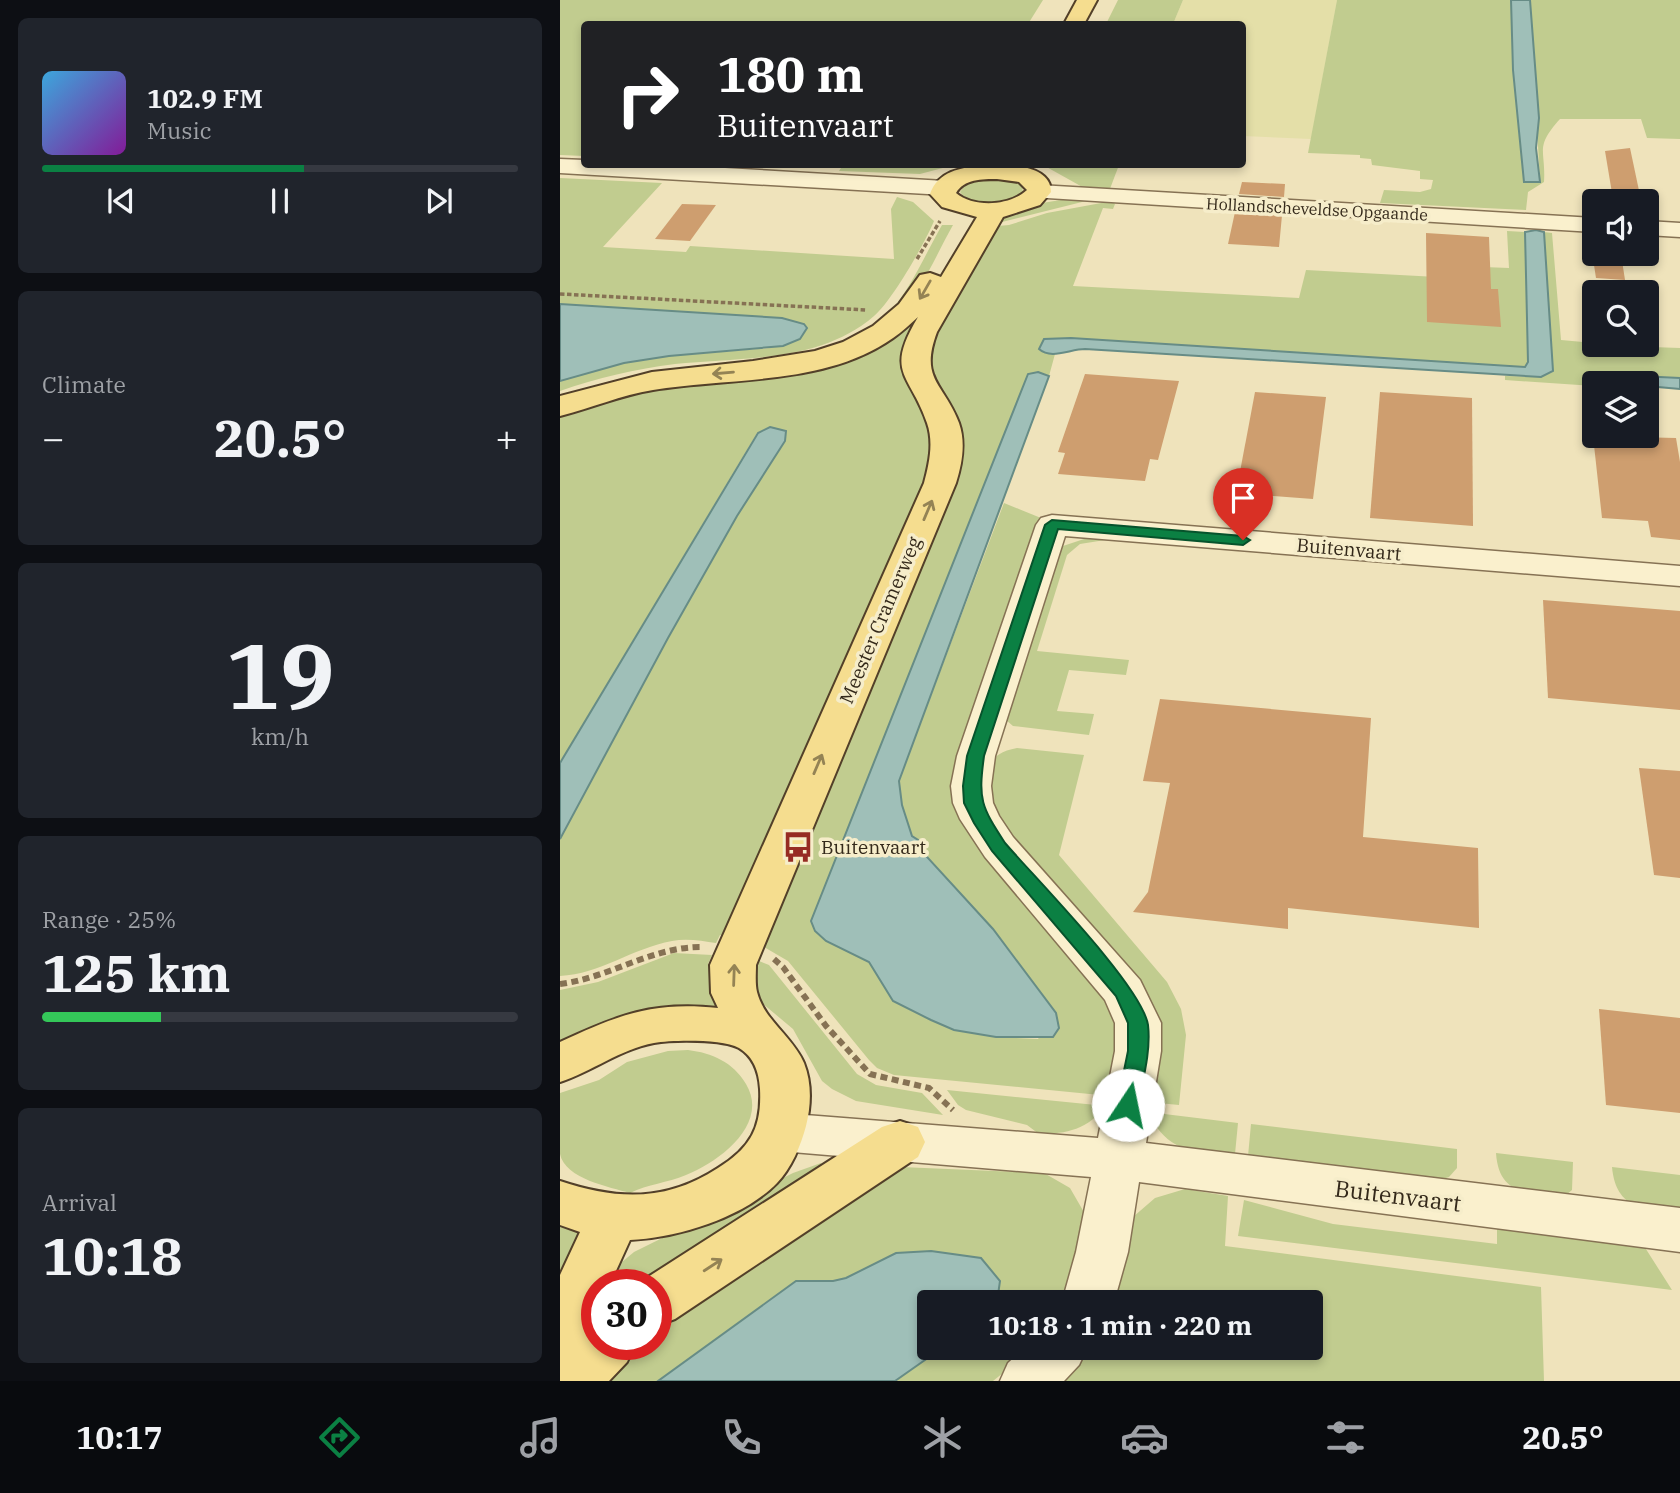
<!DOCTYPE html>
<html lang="en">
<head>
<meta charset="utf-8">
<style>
	:root { --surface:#171b24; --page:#20242c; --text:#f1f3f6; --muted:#9ea1a6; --line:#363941; --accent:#0b8043 }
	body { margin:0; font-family:"IBM Plex Serif",serif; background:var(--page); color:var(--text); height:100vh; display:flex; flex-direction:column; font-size:26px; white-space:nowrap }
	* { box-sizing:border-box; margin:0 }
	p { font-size:23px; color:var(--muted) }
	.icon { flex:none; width:38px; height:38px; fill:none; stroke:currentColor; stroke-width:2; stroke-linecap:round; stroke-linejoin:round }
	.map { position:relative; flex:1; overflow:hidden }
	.panel { display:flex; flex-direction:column; gap:18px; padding:18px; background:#0d0f14; width:560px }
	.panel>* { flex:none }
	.guide { position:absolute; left:21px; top:21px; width:665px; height:147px; border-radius:7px; box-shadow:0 4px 10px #0003; background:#202124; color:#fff; overflow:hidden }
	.tools { position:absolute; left:1022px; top:189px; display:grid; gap:14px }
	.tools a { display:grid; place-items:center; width:77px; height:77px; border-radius:7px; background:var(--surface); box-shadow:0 4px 10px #0003; font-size:35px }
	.speed { position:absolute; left:21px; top:1269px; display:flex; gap:14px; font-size:35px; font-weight:700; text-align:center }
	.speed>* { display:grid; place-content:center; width:91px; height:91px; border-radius:50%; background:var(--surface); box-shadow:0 4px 10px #0003; line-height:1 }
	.speed .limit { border:10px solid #d22; background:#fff; color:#111 }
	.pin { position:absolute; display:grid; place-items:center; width:60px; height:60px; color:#fff; margin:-72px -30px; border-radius:50% 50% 50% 0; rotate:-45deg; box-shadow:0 0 7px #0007 }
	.pin .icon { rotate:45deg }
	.me { position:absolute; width:77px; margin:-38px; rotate:11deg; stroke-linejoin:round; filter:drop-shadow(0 0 5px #0008) }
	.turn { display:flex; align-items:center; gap:24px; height:147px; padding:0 21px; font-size:32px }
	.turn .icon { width:91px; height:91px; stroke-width:2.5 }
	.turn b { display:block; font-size:49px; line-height:60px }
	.big { font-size:52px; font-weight:700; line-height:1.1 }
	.panel .card { flex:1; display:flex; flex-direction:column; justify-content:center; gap:10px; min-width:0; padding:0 24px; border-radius:10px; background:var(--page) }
	.panel .dial { align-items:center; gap:0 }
	.dial b { font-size:91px; line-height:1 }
	.song { display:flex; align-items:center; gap:21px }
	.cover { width:84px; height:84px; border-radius:10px; background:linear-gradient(135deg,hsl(200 70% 55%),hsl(290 70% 35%)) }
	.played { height:7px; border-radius:4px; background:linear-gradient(90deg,var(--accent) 55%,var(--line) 55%) }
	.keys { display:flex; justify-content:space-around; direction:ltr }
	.heat { display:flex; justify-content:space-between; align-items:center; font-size:38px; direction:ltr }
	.charge { height:10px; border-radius:5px; background:linear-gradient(90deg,#34c759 25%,var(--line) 0) }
	.trip { position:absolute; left:357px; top:1290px; width:406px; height:70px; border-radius:7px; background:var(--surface); box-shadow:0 4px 10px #0003; font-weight:700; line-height:70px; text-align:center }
	.tabs { display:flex; height:112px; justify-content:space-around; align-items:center; background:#090b0e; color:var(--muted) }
	.tabs .icon { width:49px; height:49px }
	.tabs .on { color:var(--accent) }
	.tabs b { font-size:32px; color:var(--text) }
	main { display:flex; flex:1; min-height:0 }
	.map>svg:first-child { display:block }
</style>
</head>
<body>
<main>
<section class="panel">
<div class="card">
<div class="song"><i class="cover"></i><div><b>102.9 FM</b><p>Music</p></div></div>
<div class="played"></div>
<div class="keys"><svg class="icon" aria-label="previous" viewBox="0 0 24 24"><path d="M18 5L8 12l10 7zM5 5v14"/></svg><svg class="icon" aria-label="pause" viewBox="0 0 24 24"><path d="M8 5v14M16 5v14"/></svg><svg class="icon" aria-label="next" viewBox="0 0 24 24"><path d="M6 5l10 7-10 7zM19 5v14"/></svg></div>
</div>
<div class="card"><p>Climate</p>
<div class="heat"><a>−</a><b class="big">20.5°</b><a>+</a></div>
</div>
<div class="card dial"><b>19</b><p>km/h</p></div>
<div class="card"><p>Range · 25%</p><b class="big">125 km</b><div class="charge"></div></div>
<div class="card"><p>Arrival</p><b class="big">10:18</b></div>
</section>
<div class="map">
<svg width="1120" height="1381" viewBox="0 0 1120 1381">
	<rect width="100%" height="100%" fill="#efe3bb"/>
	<polygon fill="#e4dfa8" points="623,0 777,0 751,139 683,136 682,24 613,24"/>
	<g fill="#c1cc8f">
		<polygon points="0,0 483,0 468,24 24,24 24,156 0,155"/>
		<polygon points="558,0 623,0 613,24 546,24"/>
		<path d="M777,0H951L953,70L980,182L970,0H1120V139L1087,138L1081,119H1000C974,148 986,149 984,182L968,192L966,210L820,203L824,190L860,192L871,189L873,180L860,179V171L812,165L811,159L800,158V155L748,153Z"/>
		<polygon points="358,164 394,165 360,174 279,171 283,165"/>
		<polygon points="483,165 559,165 548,194 526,189"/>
		<path d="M0,178L102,183L43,247L126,252L130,246L334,259L331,209L337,197L353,202L374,221C365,243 332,301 314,316C260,363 181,357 115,364C76,369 37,378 0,391V381L64,363L109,356L210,348L244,324L222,318L0,304Z"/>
		<path d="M430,178L448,180L462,185L463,194C448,206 412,209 400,192L406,184Z"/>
		<polygon points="507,199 526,201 438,223 438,218 482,203"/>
		<polygon points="552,201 555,204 553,209 543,208 513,286 739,298 746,270 896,278 898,266 949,268 947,231 965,232 968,362 965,367 958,367 511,338 484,339 485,353 495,354 489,376 478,372 468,374 344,689 266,941 309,962 333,1001 394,1030 436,1037 478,1039 496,1013 433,929 366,857 361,841 352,836 342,805 339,780 444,503 481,518 399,760 543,993 559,1028 550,1096 334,1075 317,1068 309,1060 228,961 204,947 207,939 196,938 389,483 376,393 365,347 438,226 449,225 487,213"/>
		<path d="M382,225H393C377,253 360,295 337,316C271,374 173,365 93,377C61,381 30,391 0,402V397C40,382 82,373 124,369C187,362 284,364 330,312C351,288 366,253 382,225Z"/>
		<polygon points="984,232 992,233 1001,340 1034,343 1034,345 1120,348 1120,378 1038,374 1030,381 1035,383 1034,386 945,380 945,376 981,377 993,371"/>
		<path d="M353,318L362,320L376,456L170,936L160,935L156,943C142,941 127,938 112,941C73,948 40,974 0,976V839L108,638L177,516L225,441L226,431L210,427L197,433L0,763V412L45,397L198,375Z"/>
		<polygon points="527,538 954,571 954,573 545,540 520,544 507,555 477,651 569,660 566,675 509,670 497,711 534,714 529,735 453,726 446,720 494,555 503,546"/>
		<path d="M457,748L524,755L499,855L607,982L621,1009L626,1035L619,1105L588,1102L594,1062L432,812C427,781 418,755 457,748Z"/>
		<polygon points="114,953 152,955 148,964 158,966 166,1013 0,1053 0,990 38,982"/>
		<polygon points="199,961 209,965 297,1074 316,1085 362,1093 383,1115 296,1101 272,1089 262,1081 233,1029 196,998 195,970"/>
		<path d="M128,1050C152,1053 173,1062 186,1084C210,1124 159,1162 126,1175C107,1183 88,1184 70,1193C50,1187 5,1179 0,1154C0,1135 0,1112 0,1093L39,1080L67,1062L108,1051Z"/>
		<path d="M387,1090L546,1106C528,1129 507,1134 479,1134L467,1125L406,1110L398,1105Z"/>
		<path d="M588,1112L678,1123L675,1154L671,1156C631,1151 607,1152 588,1112Z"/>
		<polygon points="691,1124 897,1149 897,1168 889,1177 871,1183 688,1156"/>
		<path d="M936,1153L1013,1162L1012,1190L1006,1195C971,1192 939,1198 936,1153Z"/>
		<polygon points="261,1163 264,1175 96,1284 48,1284 62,1262 74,1252 233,1173"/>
		<polygon points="341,1167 484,1173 510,1188 525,1214 507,1302 433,1302 438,1295 421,1258 372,1251 337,1253 286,1278 273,1281 236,1281 98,1381 34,1381 65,1344 96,1344 96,1320"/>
		<path d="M1052,1167L1120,1175V1214C1085,1210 1056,1210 1052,1167Z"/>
		<polygon points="625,1189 668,1196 665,1246 981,1287 984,1381 497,1381 527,1348 751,1348 751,1302 551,1302 573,1217 595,1198"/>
		<polygon points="684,1200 773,1224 937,1244 937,1227 1084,1246 1112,1290 678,1236"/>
		<polygon points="0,1224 21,1234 0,1275"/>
		<polygon points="382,1348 474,1348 433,1381 335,1381"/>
	</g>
	<g fill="#9fbfb8" stroke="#678c86" stroke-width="2">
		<polygon points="951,0 970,0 979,118 976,148 980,182 964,182 953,70"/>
		<path d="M976,230L984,232L993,371L981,377L525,349C510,349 491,360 479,349L484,339L511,338L965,367L968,362L965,232Z"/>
		<polygon points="0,304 222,318 244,324 247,328 240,339 223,346 109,356 64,363 0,381"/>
		<polygon points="478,372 489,376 339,781 342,805 352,836 363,843 362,849 367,857 433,929 496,1013 499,1028 493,1037 436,1037 394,1030 371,1020 333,1001 309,962 266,941 255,931 251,921 468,374"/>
		<polygon points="1038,374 1120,378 1120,389 1087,386 1087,383 1035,383 1028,378"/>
		<polygon points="210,427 226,431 225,441 177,516 108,638 0,839 0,763 198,433"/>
		<polygon points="371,1251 421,1258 440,1281 438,1295 433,1302 369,1302 369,1348 382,1348 335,1381 98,1381 236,1281 273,1281 286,1278 336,1253"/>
	</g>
	<g fill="#ce9e6f">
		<polygon points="1070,148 1081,200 1053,199 1045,151"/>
		<polygon points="682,182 725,184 724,197 679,194"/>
		<polygon points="122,204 156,205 130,241 95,239"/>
		<polygon points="675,212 722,215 719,247 668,244"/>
		<polygon points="866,233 929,237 931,289 938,289 941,327 867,322"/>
		<polygon points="1032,252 1061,254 1065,280 1036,278"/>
		<polygon points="525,374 619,381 598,460 590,459 585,481 498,474 505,453 498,452"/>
		<polygon points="695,392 766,397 753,499 676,493"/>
		<polygon points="820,392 912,398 913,526 810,518"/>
		<polygon points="1033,436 1116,438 1120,462 1120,540 1091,537 1088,521 1042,518"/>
		<polygon points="983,600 1120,611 1120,710 988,698"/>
		<polygon points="600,699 811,718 803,837 918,848 919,928 728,908 728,929 573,912 588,892 610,783 583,781"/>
		<polygon points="1079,768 1120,771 1120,878 1094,875"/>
		<polygon points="1039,1009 1120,1018 1120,1113 1046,1105"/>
	</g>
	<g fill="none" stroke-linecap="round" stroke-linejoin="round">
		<defs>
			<g id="minor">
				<polygon points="0,159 24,160 24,164 96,164 385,181 393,183 397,188 393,193 385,195 0,173"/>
				<polygon points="479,185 1034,218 1034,232 471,197 467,192 471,187"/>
				<polygon points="1087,221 1120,223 1120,237 1087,235"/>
				<polygon points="492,515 1120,566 1120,586 505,536 435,756 431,786 433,803 439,816 453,837 580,980 601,1023 601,1051 586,1143 1120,1208 1120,1252 579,1182 568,1252 554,1302 502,1302 516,1252 531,1177 220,1151 203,1146 196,1132 203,1118 220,1113 538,1138 555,1051 555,1023 545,1000 425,857 400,819 393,803 391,786 397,756 476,525 481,518"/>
				<polygon points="464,1348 527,1348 519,1365 504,1381 440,1381 448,1363"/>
			</g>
			<g id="major">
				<polygon points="517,0 537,0 524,24 504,24"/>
				<path d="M422,165C442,164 491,163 491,192L480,205L443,217L377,332C359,380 384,383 399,423C406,443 402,464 396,483L196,965C196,973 195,984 197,992C204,1020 233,1037 244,1063C252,1083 251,1106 246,1126C241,1145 231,1169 217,1183C183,1218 117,1238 70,1240L50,1284H37V1316L33,1324L37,1323V1344H75L67,1362L49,1381H0V1275L20,1232L0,1225V1181C57,1200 106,1202 158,1168C190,1148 202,1128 200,1089C199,1072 194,1057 179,1048C162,1039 113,1040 94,1043C61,1049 31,1072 0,1082V1042C58,1015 93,1001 158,1008L151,993L150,965L364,483C369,464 374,443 367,423C350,373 324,374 358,317C350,324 342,332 333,338C265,386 171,377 93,390C61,395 32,408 0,416V396L92,372L193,361L255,351L283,342L313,326L339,304L360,275L370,273L381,277L417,217L382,207L370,194C378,171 401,168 422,165ZM437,179L459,182L467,190C450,206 414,208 396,193C404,179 422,179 437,179Z"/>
				<polygon points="340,1121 358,1127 365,1142 358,1157 115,1319 96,1326 96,1284 77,1284 322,1127"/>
			</g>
		</defs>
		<use href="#minor" stroke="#867254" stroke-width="3"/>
		<use href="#major" stroke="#534029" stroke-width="4"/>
		<g stroke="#867254" stroke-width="3.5" stroke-dasharray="4.5 2.5" stroke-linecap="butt">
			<polyline points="357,259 380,221"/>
			<polyline points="0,294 307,310"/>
		</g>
		<g stroke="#867254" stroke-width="6" stroke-dasharray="7 4.5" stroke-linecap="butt">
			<polyline points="214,959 223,967 266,1026 310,1074 369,1088 393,1110"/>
			<path d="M0,984C49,978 91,947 141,947"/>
		</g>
		<use href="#minor" fill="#faf0cd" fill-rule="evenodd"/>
		<use href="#major" fill="#f5dd8f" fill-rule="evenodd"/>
	</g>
	<defs><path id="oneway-shaft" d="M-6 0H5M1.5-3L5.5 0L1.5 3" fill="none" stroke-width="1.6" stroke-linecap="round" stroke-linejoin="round" transform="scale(1.75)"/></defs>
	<g stroke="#948354">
		<use href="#oneway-shaft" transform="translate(365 290) rotate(120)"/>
		<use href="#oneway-shaft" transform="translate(163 373) rotate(175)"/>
		<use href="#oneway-shaft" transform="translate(368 510) rotate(-67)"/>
		<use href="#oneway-shaft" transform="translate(258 764) rotate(-67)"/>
		<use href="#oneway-shaft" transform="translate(174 975) rotate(-88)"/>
		<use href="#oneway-shaft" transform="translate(153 1265) rotate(-33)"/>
	</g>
	<path fill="#0b8043" stroke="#07532c" stroke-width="2" d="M492,520L683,536L690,540L683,545L498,529L424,756C418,800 421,806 445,843C475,878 582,986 588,1025C591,1051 583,1079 578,1105L575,1111L568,1113L560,1111L557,1105L568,1051V1023L556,996L432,851L414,823L404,803L403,786L407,756L485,525Z"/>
	<defs>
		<symbol id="bus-bare" viewBox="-9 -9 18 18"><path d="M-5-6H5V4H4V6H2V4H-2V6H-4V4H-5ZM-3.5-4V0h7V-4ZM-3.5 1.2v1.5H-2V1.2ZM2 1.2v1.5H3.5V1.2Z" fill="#962b23" stroke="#f6edca" stroke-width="2.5" paint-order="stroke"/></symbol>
	</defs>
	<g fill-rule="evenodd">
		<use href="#bus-bare" x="216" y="825" width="44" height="44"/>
	</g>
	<g text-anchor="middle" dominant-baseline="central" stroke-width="7" stroke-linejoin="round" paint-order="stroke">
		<g font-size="16" fill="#34291a" stroke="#f6edca">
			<text transform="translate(757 209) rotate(3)">Hollandscheveldse Opgaande</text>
		</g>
		<g font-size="19" fill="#34291a" stroke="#f6edca">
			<text transform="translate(789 549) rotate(5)">Buitenvaart</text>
			<text transform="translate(320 620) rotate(-67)">Meester Cramerweg</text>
		</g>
		<g font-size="19" fill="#34291a" stroke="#f6edca" text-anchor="start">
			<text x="261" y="847">Buitenvaart</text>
		</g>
		<g font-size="23" fill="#34291a" stroke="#f6edca">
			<text transform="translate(838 1195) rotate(7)">Buitenvaart</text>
		</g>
	</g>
</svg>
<div class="tools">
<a><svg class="icon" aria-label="sound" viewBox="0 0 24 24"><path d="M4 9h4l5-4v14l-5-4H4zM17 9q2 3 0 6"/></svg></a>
<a><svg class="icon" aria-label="search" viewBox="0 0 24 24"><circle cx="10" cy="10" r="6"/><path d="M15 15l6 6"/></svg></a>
<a><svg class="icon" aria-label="layers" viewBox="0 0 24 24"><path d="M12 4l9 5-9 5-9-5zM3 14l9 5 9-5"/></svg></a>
</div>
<div class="speed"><div class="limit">30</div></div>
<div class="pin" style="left:683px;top:540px;background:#d93025"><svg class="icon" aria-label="arrive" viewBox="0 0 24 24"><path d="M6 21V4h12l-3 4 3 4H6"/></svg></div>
<svg class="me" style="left:568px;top:1105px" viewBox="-20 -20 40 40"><circle r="19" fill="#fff"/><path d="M0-13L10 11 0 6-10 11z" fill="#0b8043"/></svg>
<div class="trip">10:18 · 1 min · 220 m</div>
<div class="guide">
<div class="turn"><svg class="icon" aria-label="right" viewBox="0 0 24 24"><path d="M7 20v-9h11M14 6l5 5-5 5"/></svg><div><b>180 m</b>Buitenvaart</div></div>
</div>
</div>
</main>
<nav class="tabs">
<b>10:17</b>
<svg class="icon on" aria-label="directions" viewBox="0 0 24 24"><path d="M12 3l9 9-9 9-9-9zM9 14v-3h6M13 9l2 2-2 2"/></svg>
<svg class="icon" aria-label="music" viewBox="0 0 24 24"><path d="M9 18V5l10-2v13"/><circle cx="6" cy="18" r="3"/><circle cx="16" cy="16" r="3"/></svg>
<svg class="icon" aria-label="phone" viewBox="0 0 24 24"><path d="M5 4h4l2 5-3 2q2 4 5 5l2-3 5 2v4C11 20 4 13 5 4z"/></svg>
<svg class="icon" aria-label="climate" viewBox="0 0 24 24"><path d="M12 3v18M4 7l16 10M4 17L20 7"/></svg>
<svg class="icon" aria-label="car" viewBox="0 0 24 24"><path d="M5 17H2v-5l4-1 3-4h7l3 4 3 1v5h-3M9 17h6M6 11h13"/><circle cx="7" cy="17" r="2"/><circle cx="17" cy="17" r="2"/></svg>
<svg class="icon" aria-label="filters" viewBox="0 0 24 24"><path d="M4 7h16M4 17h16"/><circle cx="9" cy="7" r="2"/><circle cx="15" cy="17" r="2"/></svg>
<b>20.5°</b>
</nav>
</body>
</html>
